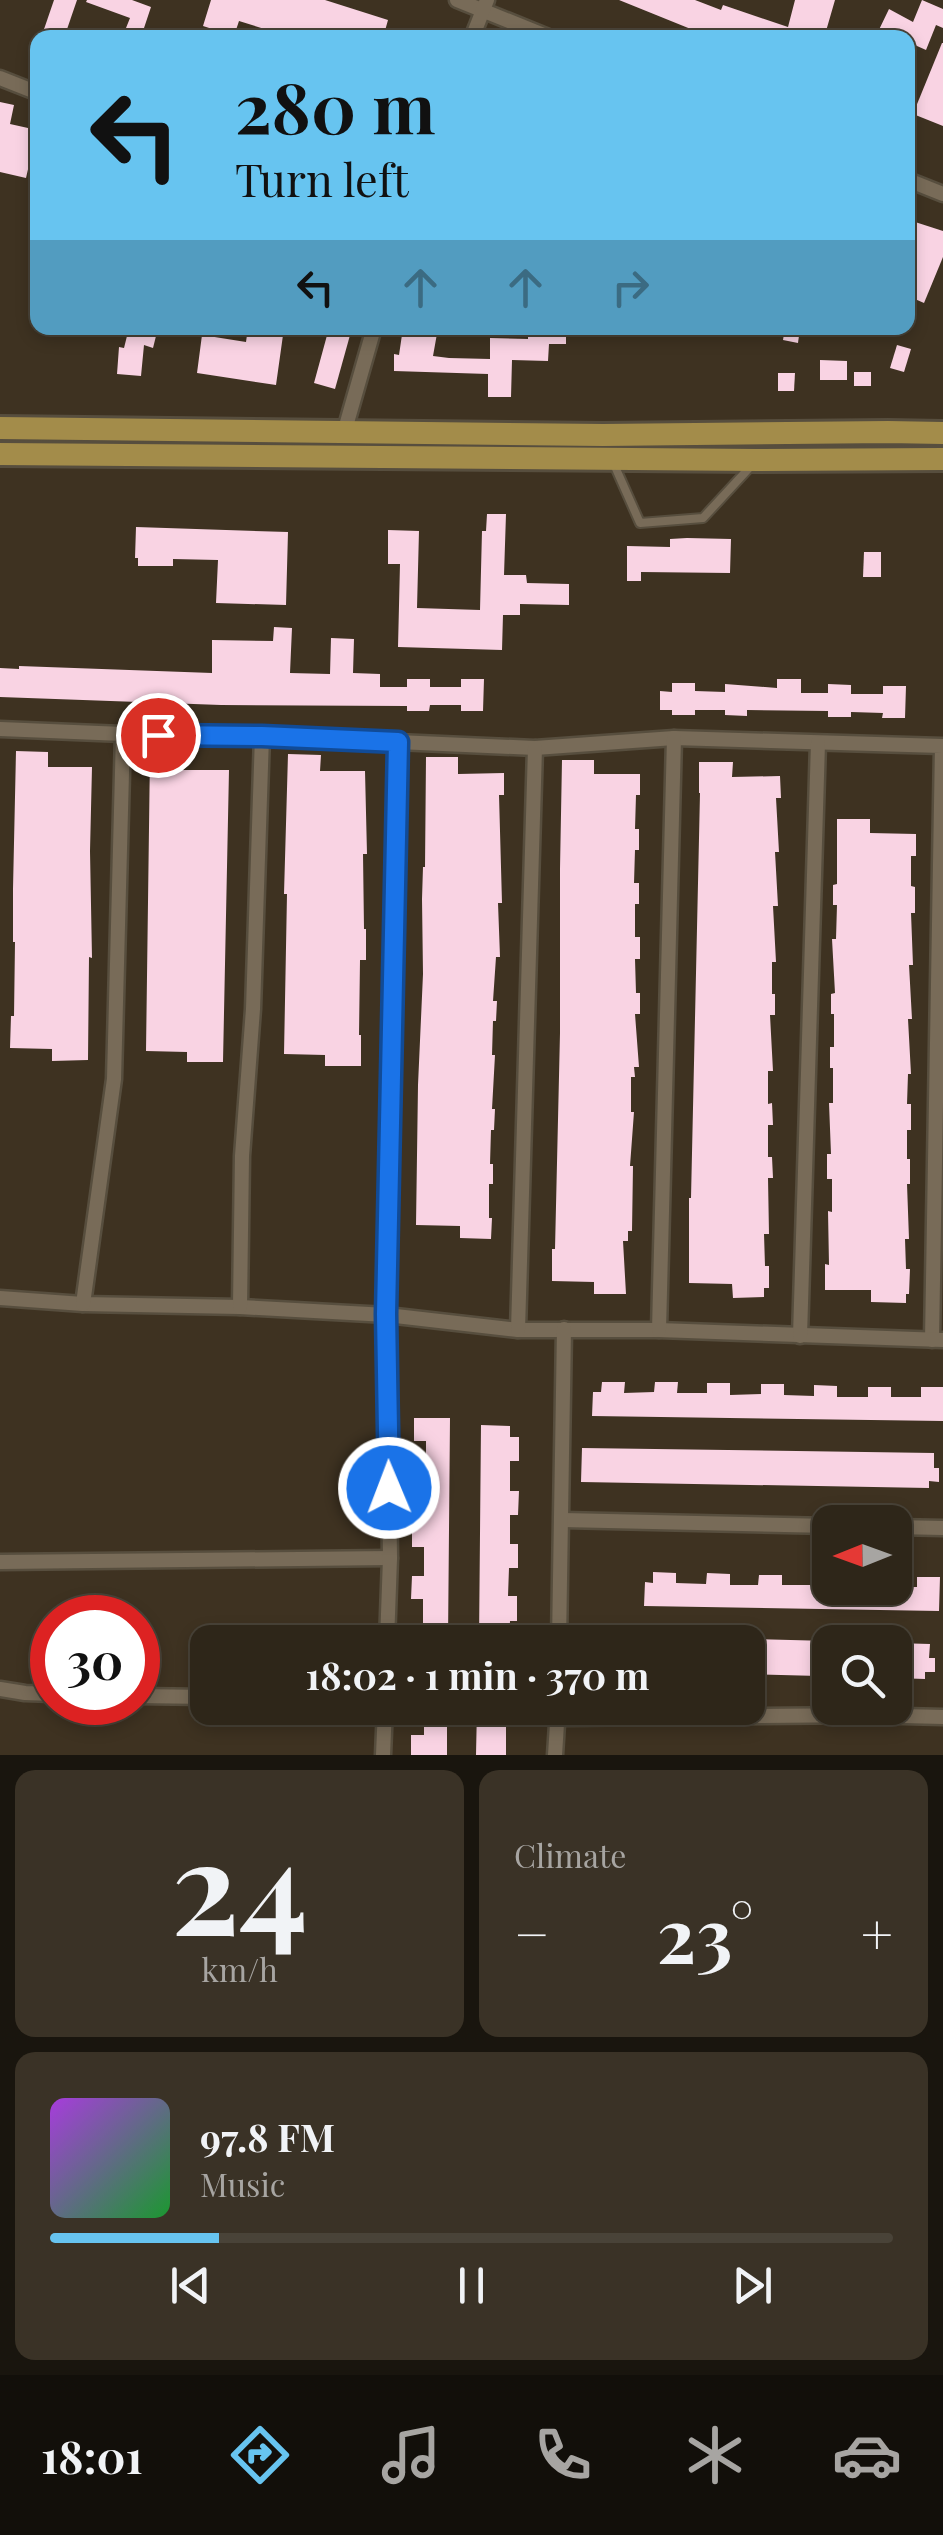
<!DOCTYPE html>
<html lang="en">
<head>
<meta charset="utf-8">
<style>
	:root { --surface:#2e2619; --page:#3a3226; --text:#f1f3f6; --muted:#a7a5a2; --line:#494338; --accent:#67c4f0 }
	body { margin:0; font-family:"Playfair Display",serif; background:var(--page); color:var(--text); height:100vh; display:flex; flex-direction:column; font-size:38px; white-space:nowrap }
	* { box-sizing:border-box; margin:0 }
	p { font-size:32px; color:var(--muted) }
	.icon { flex:none; width:55px; height:55px; fill:none; stroke:currentColor; stroke-width:2; stroke-linecap:round; stroke-linejoin:round }
	.map { position:relative; height:1755px; overflow:hidden }
	.side { display:flex; flex-direction:column; gap:15px; padding:15px; background:#19150e; flex:1 }
	.side>* { flex:none }
	.top-card { position:absolute; left:30px; top:30px; width:885px; height:305px; border-radius:20px; box-shadow:0 5px 15px #0003,0 0 0 2px var(--line); background:#67c4f0; color:#111; overflow:hidden }
	.needle { width:65px; rotate:269deg }
	.buttons { position:absolute; left:812px; top:1505px; display:grid; gap:20px }
	.buttons a { display:grid; place-items:center; width:100px; height:100px; border-radius:20px; background:var(--surface); box-shadow:0 5px 15px #0003,0 0 0 2px var(--line); font-size:50px }
	.speed { position:absolute; left:30px; top:1595px; display:flex; gap:20px; font-size:50px; font-weight:700; text-align:center }
	.speed>* { display:grid; place-content:center; width:130px; height:130px; border-radius:50%; background:var(--surface); box-shadow:0 5px 15px #0003,0 0 0 2px var(--line); line-height:1 }
	.speed .limit { border:15px solid #d22; background:#fff; color:#111 }
	.pin { position:absolute; display:grid; place-items:center; width:85px; height:85px; color:#fff; margin:-42px; border:5px solid #fff; border-radius:50%; box-shadow:0 2px 10px #0007 }
	.me { position:absolute; width:110px; margin:-55px; rotate:359deg; stroke-linejoin:round; filter:drop-shadow(0 0 8px #0008) }
	.turn { display:flex; align-items:center; gap:35px; height:210px; padding:0 40px; font-size:45px }
	.turn .icon { width:130px; height:130px; stroke-width:2.5 }
	.turn b { display:block; font-size:70px; line-height:85px }
	.lanes { display:flex; align-items:center; height:95px; padding:0 40px; background:#0003; justify-content:center; gap:50px; direction:ltr }
	.lanes .off { opacity:.35 }
	.big { font-size:75px; font-weight:700; line-height:1.1 }
	.side .tile { flex:1; display:flex; flex-direction:column; justify-content:center; gap:15px; min-width:0; padding:0 35px; border-radius:20px; background:var(--page) }
	.side .dial { align-items:center; gap:0 }
	.dial b { font-size:130px; line-height:1 }
	.song { display:flex; align-items:center; gap:30px }
	.cover { width:120px; height:120px; border-radius:15px; background:linear-gradient(135deg,hsl(280 70% 55%),hsl(130 70% 35%)) }
	.played { height:10px; border-radius:5px; background:linear-gradient(90deg,var(--accent) 20%,var(--line) 20%) }
	.keys { display:flex; justify-content:space-around; direction:ltr }
	.heat { display:flex; justify-content:space-between; align-items:center; font-size:55px; direction:ltr }
	.side .tiles { flex:1; display:grid; gap:15px; grid-template-columns:1fr 1fr }
	.tile:last-child { grid-column:span 2 }
	.trip { position:absolute; left:190px; top:1625px; width:575px; height:100px; border-radius:20px; background:var(--surface); box-shadow:0 5px 15px #0003,0 0 0 2px var(--line); font-weight:700; line-height:100px; text-align:center }
	.menu { display:flex; height:160px; justify-content:space-around; align-items:center; background:#120f0a; color:var(--muted) }
	.menu .icon { width:70px; height:70px }
	.menu .current { color:var(--accent) }
	.menu b { font-size:45px; color:var(--text) }
	.map>svg:first-child { display:block }
</style>
</head>
<body>
<div class="map">
<svg width="943" height="1755" viewBox="0 0 943 1755">
	<rect width="100%" height="100%" fill="#3e3221"/>
	<g fill="#f9d3e3">
		<polygon points="54,0 77,0 64,38 41,38"/>
		<polygon points="87,0 132,0 151,7 142,34 126,28 130,18 86,2"/>
		<polygon points="211,0 325,0 388,20 383,38 353,38 339,33 338,38 272,38 274,32 239,21 234,36 203,26"/>
		<polygon points="619,0 695,0 721,10 723,5 788,27 795,0 835,0 824,38 713,38"/>
		<polygon points="922,0 943,9 943,28 936,25 926,50 908,42 908,38 875,38 889,9 913,22"/>
		<polygon points="942,43 943,43 943,126 913,114"/>
		<polygon points="0,102 14,105 10,124 37,130 26,178 0,172"/>
		<polygon points="912,221 943,231 943,257 924,303 908,296 908,233"/>
		<polygon points="129,328 158,328 153,348 144,345 141,376 117,374 119,347 124,348"/>
		<polygon points="248,328 284,328 276,385 197,373 202,335 246,342"/>
		<polygon points="329,328 352,328 335,389 314,383"/>
		<polygon points="403,328 438,328 433,356 449,358 490,359 490,338 528,339 528,328 566,328 566,344 549,344 548,361 512,360 511,397 488,397 488,374 394,371 394,354 399,355"/>
		<polygon points="785,328 800,328 798,343 783,340"/>
		<polygon points="897,345 911,349 904,372 890,368"/>
		<polygon points="820,360 847,361 847,380 820,380"/>
		<rect x="854" y="372" width="17" height="14"/>
		<polygon points="778,373 795,373 794,391 778,391"/>
		<polygon points="487,514 506,514 504,575 526,575 527,583 569,584 569,605 520,604 520,615 503,615 502,650 398,647 400,564 388,564 388,530 419,531 417,608 480,610 482,531 486,531"/>
		<polygon points="136,527 288,532 286,605 216,603 218,560 173,559 173,566 138,566 138,558 135,558"/>
		<polygon points="687,538 731,539 730,573 641,572 641,581 627,581 627,546 670,547 670,539"/>
		<polygon points="864,552 881,552 881,577 863,577"/>
		<polygon points="274,627 292,628 290,673 330,674 331,638 354,639 353,673 380,674 380,687 407,687 407,679 430,679 430,687 461,687 461,679 484,679 483,711 461,711 461,705 430,705 429,711 407,711 407,706 221,705 0,697 0,668 19,669 19,666 212,673 212,640 273,641"/>
		<polygon points="777,679 801,679 801,693 828,693 828,684 851,685 851,694 883,694 883,686 906,686 905,718 882,718 883,713 851,712 851,717 828,717 828,711 747,710 747,716 725,715 725,710 695,710 695,715 672,715 672,710 660,710 660,691 672,692 672,683 695,683 695,691 725,692 725,684 777,688"/>
		<polygon points="16,751 48,752 48,767 92,767 90,851 92,958 89,957 88,1060 52,1061 52,1049 10,1048 11,1016 14,1016 15,942 13,942 13,889"/>
		<polygon points="150,753 182,753 182,770 229,770 223,1062 187,1062 187,1052 146,1051"/>
		<polygon points="288,754 321,755 320,771 365,771 367,854 363,854 364,929 366,929 366,960 360,960 359,1035 361,1035 361,1066 325,1066 325,1055 284,1054 287,894 284,894"/>
		<polygon points="426,757 458,757 458,774 504,773 504,795 499,795 502,903 498,903 500,957 496,957 493,1001 497,1001 496,1021 493,1021 492,1055 495,1055 492,1109 495,1109 494,1130 491,1130 490,1164 493,1164 493,1184 489,1184 489,1218 492,1218 491,1239 460,1238 460,1226 416,1225 418,1085 423,974 422,899 423,867 425,867"/>
		<polygon points="562,760 594,760 594,774 640,774 640,795 636,795 635,829 639,829 639,850 635,850 634,883 639,883 639,904 635,904 635,937 640,937 640,959 635,959 636,993 640,993 640,1014 635,1014 639,1067 634,1067 635,1077 631,1077 631,1112 634,1112 630,1166 633,1166 632,1231 628,1231 628,1241 623,1241 626,1294 594,1294 594,1282 552,1281 552,1249 555,1249 560,1033 560,869"/>
		<polygon points="699,762 733,762 732,777 780,776 781,798 776,798 779,852 775,852 778,906 773,906 776,962 772,962 772,994 775,994 775,1015 770,1015 773,1071 768,1071 768,1104 772,1103 773,1125 768,1125 768,1157 772,1157 773,1178 768,1178 769,1234 764,1234 765,1266 769,1266 769,1288 764,1288 764,1297 733,1298 732,1284 689,1283 689,1198 691,1198 700,793 699,793"/>
		<polygon points="837,819 870,819 870,833 916,834 916,856 911,856 911,886 915,887 915,913 911,913 913,965 909,965 912,1019 908,1019 911,1074 908,1074 907,1104 911,1104 911,1130 907,1130 907,1159 910,1159 910,1184 907,1184 909,1239 905,1239 906,1269 910,1269 909,1294 906,1294 906,1303 871,1302 871,1290 825,1290 825,1264 829,1265 828,1211 832,1212 832,1179 827,1179 827,1154 831,1154 829,1103 833,1103 833,1068 830,1068 830,1047 834,1047 834,1014 831,1014 831,994 835,993 832,939 836,939 837,905 833,905 833,885 837,884"/>
		<polygon points="602,1382 625,1382 624,1393 654,1392 655,1382 678,1382 677,1393 707,1393 707,1383 730,1383 730,1395 761,1394 761,1384 784,1384 784,1395 814,1396 814,1385 837,1386 837,1397 868,1397 868,1387 891,1387 891,1397 921,1397 921,1387 943,1387 943,1421 592,1416 593,1392 601,1392"/>
		<polygon points="414,1418 450,1418 448,1642 412,1642 412,1629 423,1629 423,1599 411,1599 412,1576 424,1576 424,1547 412,1547 412,1523 425,1523 425,1494 413,1494 413,1470 426,1470 426,1441 414,1441"/>
		<polygon points="481,1425 510,1426 510,1437 519,1437 519,1461 510,1461 510,1491 519,1491 518,1515 510,1515 510,1544 518,1544 518,1568 509,1568 508,1596 517,1596 517,1621 510,1621 509,1642 479,1642"/>
		<polygon points="582,1448 934,1453 934,1468 939,1468 939,1482 929,1481 929,1488 581,1482"/>
		<polygon points="653,1572 676,1573 676,1583 706,1584 707,1573 730,1574 730,1585 758,1585 759,1575 782,1575 782,1585 811,1585 811,1575 830,1575 830,1588 917,1587 917,1577 940,1577 939,1611 644,1606 645,1582 653,1583"/>
		<polygon points="748,1639 829,1641 829,1669 819,1669 819,1676 748,1674"/>
		<polygon points="895,1643 930,1644 929,1658 935,1658 935,1672 925,1672 925,1679 895,1678"/>
		<polygon points="424,1708 447,1708 447,1755 411,1755 411,1735 424,1735"/>
		<polygon points="477,1708 516,1708 516,1726 506,1726 506,1755 476,1755"/>
	</g>
	<g fill="none" stroke-linecap="round" stroke-linejoin="round">
		<defs>
			<polyline id="service" points="613,462 640,523 703,518 751,466"/>
			<g id="minor">
				<polyline points="457,0 551,38"/>
				<polyline points="472,38 487,0"/>
				<polyline points="0,78 38,93"/>
				<polyline points="908,180 943,194"/>
				<polyline points="344,433 374,328"/>
				<polyline points="0,729 123,734 262,736 535,748 674,738 942,746 932,1340"/>
				<polyline points="0,1298 83,1304 240,1307 387,1315 518,1330 659,1330 943,1340"/>
				<polyline points="83,1304 114,1079 123,734"/>
				<polyline points="240,1307 242,1156 253,1009 262,736"/>
				<polyline points="518,1330 535,748"/>
				<polyline points="659,1330 674,738"/>
				<polyline points="800,1336 818,743"/>
				<polyline points="563,1520 830,1526"/>
				<polyline points="895,1527 943,1528"/>
				<polyline points="0,1562 390,1558"/>
				<polyline points="387,1642 390,1558 387,1315 398,742"/>
				<polyline points="559,1642 564,1329"/>
				<polyline points="0,1689 25,1693 52,1694"/>
				<polyline points="138,1696 208,1697"/>
				<polyline points="557,1718 864,1715 943,1717"/>
				<polyline points="383,1755 385,1708"/>
				<polyline points="555,1755 558,1708"/>
			</g>
			<g id="primary">
				<polyline points="0,428 603,435 888,432 943,433"/>
				<polyline points="0,454 756,460 943,459"/>
			</g>
		</defs>
		<use href="#service" stroke="#574e3e" stroke-width="12"/>
		<use href="#minor" stroke="#574e3e" stroke-width="19"/>
		<use href="#primary" stroke="#574e3e" stroke-width="28"/>
		<use href="#service" stroke="#786b58" stroke-width="8"/>
		<use href="#minor" stroke="#786b58" stroke-width="14"/>
		<use href="#primary" stroke="#a38c4a" stroke-width="22"/>
	</g>
	<g fill="none" stroke-linecap="round" stroke-linejoin="round">
		<defs>
			<polyline id="route" points="158,735 262,736 398,742 386,1314 389,1488"/>
		</defs>
		<use href="#route" stroke="#114b97" stroke-width="25"/>
		<use href="#route" stroke="#1a73e8" stroke-width="18"/>
	</g>
</svg>
<div class="buttons">
<a><svg class="needle" viewBox="-14 -14 28 28"><path d="M0-13l5 13h-10z" fill="#e53935"/><path d="M0 13l5-13h-10z" fill="#a7a5a2"/></svg></a>
<a><svg class="icon" aria-label="search" viewBox="0 0 24 24"><circle cx="10" cy="10" r="6"/><path d="M15 15l6 6"/></svg></a>
</div>
<div class="speed"><div class="limit">30</div></div>
<div class="pin" style="left:158px;top:735px;background:#d93025"><svg class="icon" aria-label="arrive" viewBox="0 0 24 24"><path d="M6 21V4h12l-3 4 3 4H6"/></svg></div>
<svg class="me" style="left:389px;top:1488px" viewBox="-20 -20 40 40"><circle r="17" fill="#1a73e8" stroke="#fff" stroke-width="3"/><path d="M0-11L8 9 0 5-8 9z" fill="#fff"/></svg>
<div class="trip">18:02 · 1 min · 370 m</div>
<div class="top-card">
<div class="turn"><svg class="icon" aria-label="left" viewBox="0 0 24 24"><path d="M17 20v-9H6M10 6l-5 5 5 5"/></svg><div><b>280 m</b>Turn left</div></div>
<div class="lanes"><svg class="icon" aria-label="left" viewBox="0 0 24 24"><path d="M17 20v-9H6M10 6l-5 5 5 5"/></svg><svg class="icon off" aria-label="ahead" viewBox="0 0 24 24"><path d="M12 20V5M6 11l6-6 6 6"/></svg><svg class="icon off" aria-label="ahead" viewBox="0 0 24 24"><path d="M12 20V5M6 11l6-6 6 6"/></svg><svg class="icon off" aria-label="right" viewBox="0 0 24 24"><path d="M7 20v-9h11M14 6l5 5-5 5"/></svg></div>
</div>
</div>
<section class="side">
<div class="tiles">
<div class="tile dial"><b>24</b><p>km/h</p></div>
<div class="tile"><p>Climate</p>
<div class="heat"><a>−</a><b class="big">23°</b><a>+</a></div>
</div>
<div class="tile">
<div class="song"><i class="cover"></i><div><b>97.8 FM</b><p>Music</p></div></div>
<div class="played"></div>
<div class="keys"><svg class="icon" aria-label="previous" viewBox="0 0 24 24"><path d="M18 5L8 12l10 7zM5 5v14"/></svg><svg class="icon" aria-label="pause" viewBox="0 0 24 24"><path d="M8 5v14M16 5v14"/></svg><svg class="icon" aria-label="next" viewBox="0 0 24 24"><path d="M6 5l10 7-10 7zM19 5v14"/></svg></div>
</div>
</div>
</section>
<nav class="menu">
<b>18:01</b>
<svg class="icon current" aria-label="directions" viewBox="0 0 24 24"><path d="M12 3l9 9-9 9-9-9zM9 14v-3h6M13 9l2 2-2 2"/></svg>
<svg class="icon" aria-label="music" viewBox="0 0 24 24"><path d="M9 18V5l10-2v13"/><circle cx="6" cy="18" r="3"/><circle cx="16" cy="16" r="3"/></svg>
<svg class="icon" aria-label="phone" viewBox="0 0 24 24"><path d="M5 4h4l2 5-3 2q2 4 5 5l2-3 5 2v4C11 20 4 13 5 4z"/></svg>
<svg class="icon" aria-label="climate" viewBox="0 0 24 24"><path d="M12 3v18M4 7l16 10M4 17L20 7"/></svg>
<svg class="icon" aria-label="car" viewBox="0 0 24 24"><path d="M5 17H2v-5l4-1 3-4h7l3 4 3 1v5h-3M9 17h6M6 11h13"/><circle cx="7" cy="17" r="2"/><circle cx="17" cy="17" r="2"/></svg>
</nav>
</body>
</html>
